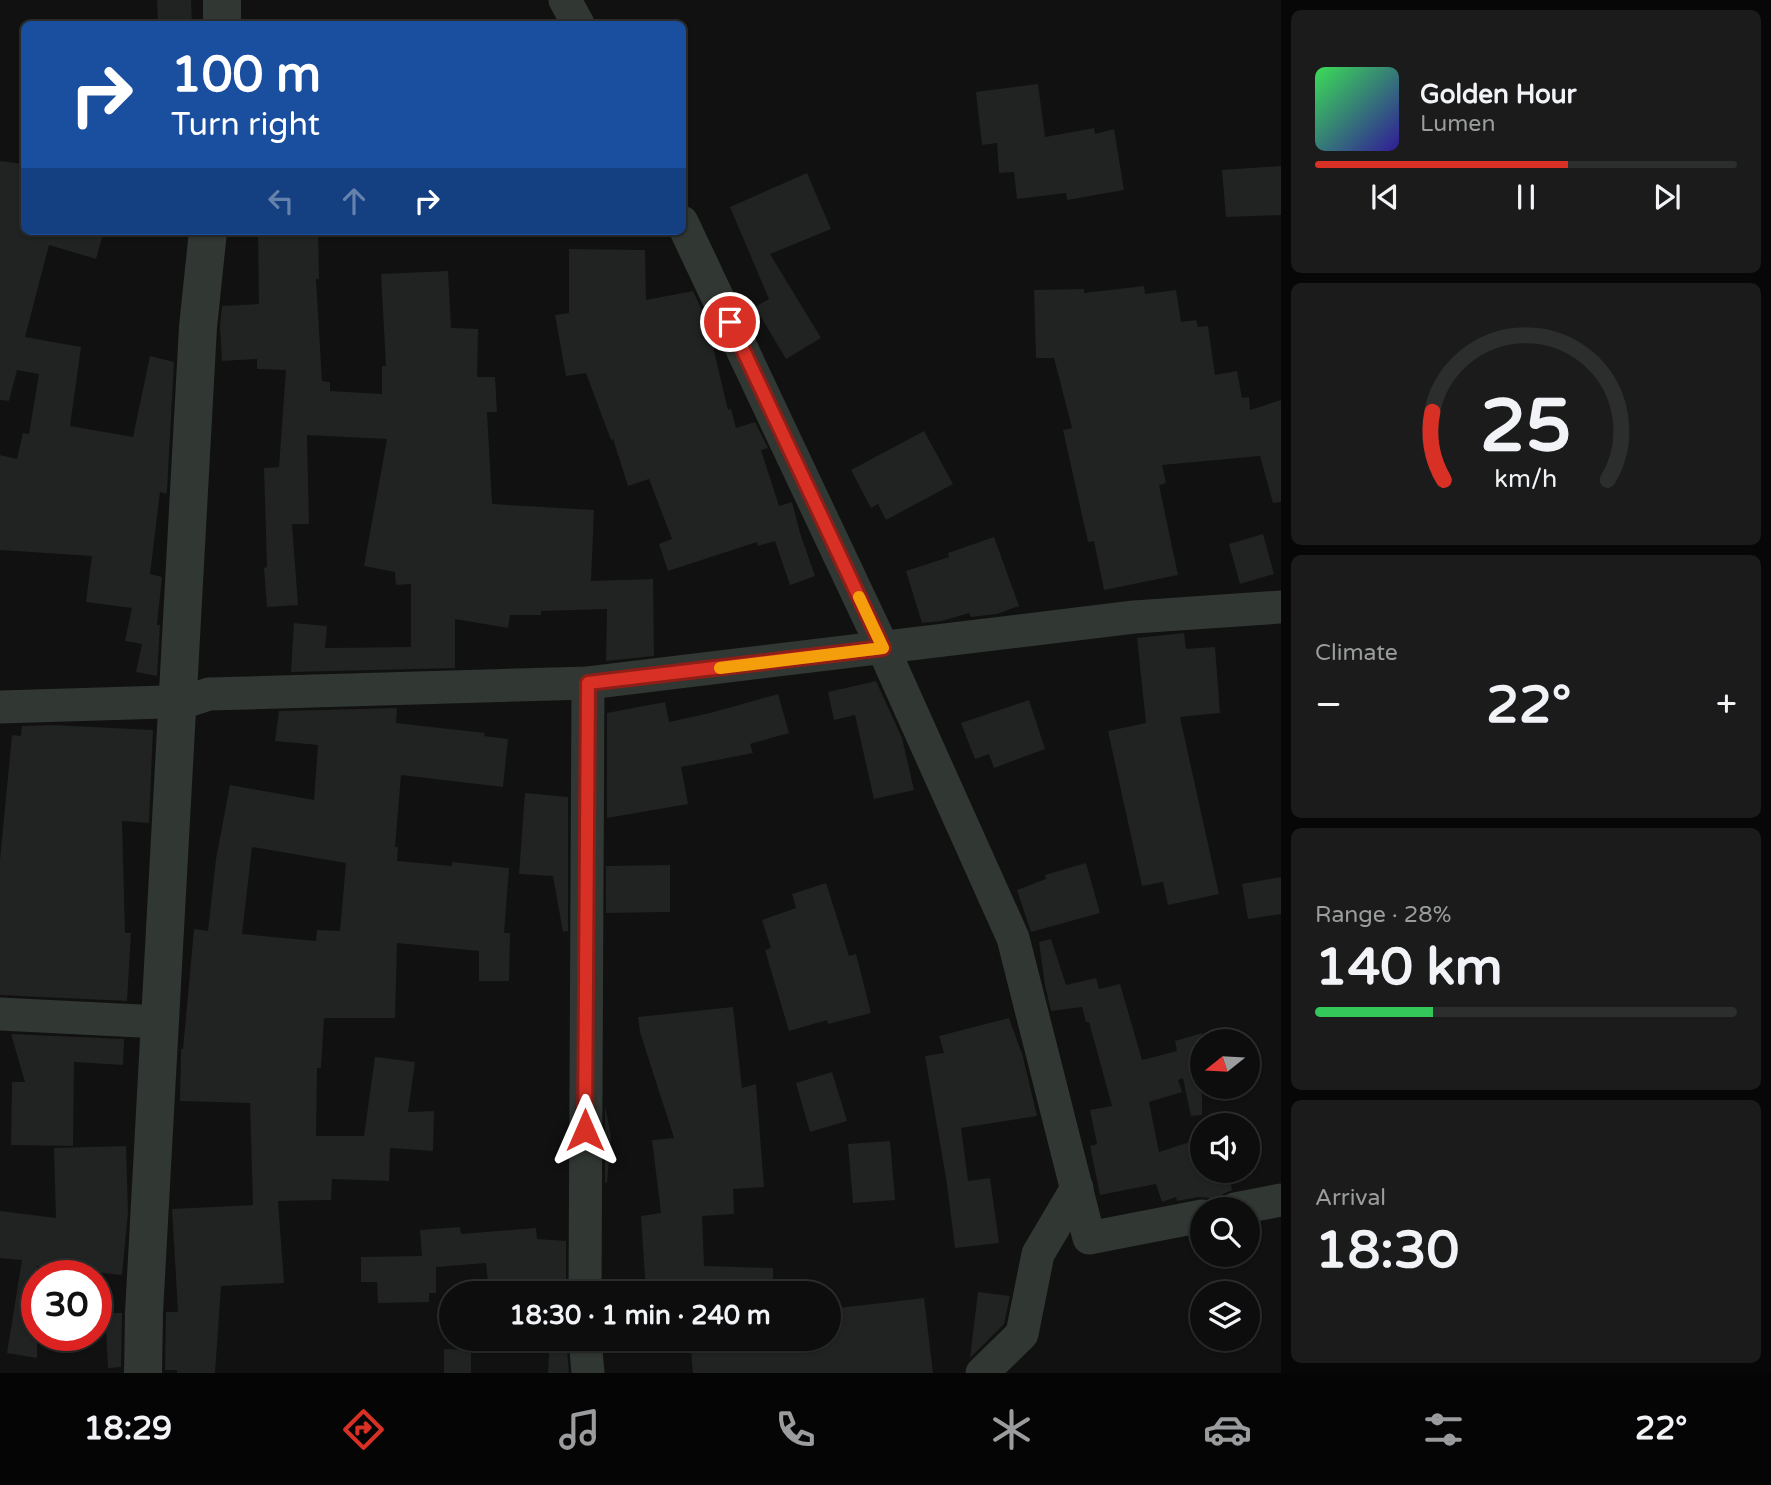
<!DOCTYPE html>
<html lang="en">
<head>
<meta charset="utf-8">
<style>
	:root { --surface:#0c0d0c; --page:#1a1b1a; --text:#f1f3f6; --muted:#9a9c9d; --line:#2c2d2d; --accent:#d93025 }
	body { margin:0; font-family:"Varela Round",sans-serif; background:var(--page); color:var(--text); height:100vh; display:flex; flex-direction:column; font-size:26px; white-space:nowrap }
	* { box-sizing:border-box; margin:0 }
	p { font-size:23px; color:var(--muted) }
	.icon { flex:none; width:38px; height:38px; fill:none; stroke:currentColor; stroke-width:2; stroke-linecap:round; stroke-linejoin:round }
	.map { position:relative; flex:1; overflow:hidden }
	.panel { display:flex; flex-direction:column; gap:10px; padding:10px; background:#070707; width:490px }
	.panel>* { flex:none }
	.banner { position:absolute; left:21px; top:21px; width:665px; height:214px; border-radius:10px; box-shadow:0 2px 5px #0004,0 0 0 2px var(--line); background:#1a4fa0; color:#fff; overflow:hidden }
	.needle { width:46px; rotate:252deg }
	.tools { position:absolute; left:1190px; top:1029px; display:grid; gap:14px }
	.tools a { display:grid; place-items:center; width:70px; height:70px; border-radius:50%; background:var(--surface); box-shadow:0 2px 5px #0004,0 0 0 2px var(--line); font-size:35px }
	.speed { position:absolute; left:21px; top:1260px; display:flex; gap:14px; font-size:35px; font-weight:700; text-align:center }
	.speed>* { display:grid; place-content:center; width:91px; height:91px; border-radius:50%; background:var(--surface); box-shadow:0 2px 5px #0004,0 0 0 2px var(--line); line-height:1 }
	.speed .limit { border:10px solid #d22; background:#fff; color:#111 }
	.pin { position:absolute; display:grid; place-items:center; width:60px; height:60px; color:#fff; margin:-30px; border:4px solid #fff; border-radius:50%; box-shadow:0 2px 7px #0007 }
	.me { position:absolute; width:77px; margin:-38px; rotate:0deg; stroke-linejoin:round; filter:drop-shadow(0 0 5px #0008) }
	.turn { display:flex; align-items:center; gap:24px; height:147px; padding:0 35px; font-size:32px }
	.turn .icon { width:91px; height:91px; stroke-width:2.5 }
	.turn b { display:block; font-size:49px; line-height:60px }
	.lanes { display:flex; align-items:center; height:66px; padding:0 35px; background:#0003; justify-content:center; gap:35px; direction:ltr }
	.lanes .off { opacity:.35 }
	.big { font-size:52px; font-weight:700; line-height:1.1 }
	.panel .widget { flex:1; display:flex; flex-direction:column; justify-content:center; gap:10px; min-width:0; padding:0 24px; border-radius:10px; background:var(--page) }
	.panel .dial { align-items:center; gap:0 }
	.dial svg { height:182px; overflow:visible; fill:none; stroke:var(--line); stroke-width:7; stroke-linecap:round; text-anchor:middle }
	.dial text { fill:var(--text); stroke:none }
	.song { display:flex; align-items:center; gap:21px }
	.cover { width:84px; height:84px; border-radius:10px; background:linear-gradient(135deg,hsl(130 70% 55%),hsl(250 70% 35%)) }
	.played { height:7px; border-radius:4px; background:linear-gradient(90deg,var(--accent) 60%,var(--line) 60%) }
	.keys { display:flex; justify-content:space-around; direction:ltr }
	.heat { display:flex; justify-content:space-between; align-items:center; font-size:38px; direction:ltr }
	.charge { height:10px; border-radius:5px; background:linear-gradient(90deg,#34c759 28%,var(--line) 0) }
	.trip { position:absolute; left:439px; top:1281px; width:402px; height:70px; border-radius:35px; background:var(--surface); box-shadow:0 2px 5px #0004,0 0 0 2px var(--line); font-weight:700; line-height:70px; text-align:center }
	.tab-bar { display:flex; height:112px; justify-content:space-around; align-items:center; background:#050505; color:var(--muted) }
	.tab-bar .icon { width:49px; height:49px }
	.tab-bar .selected { color:var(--accent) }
	.tab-bar b { font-size:32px; color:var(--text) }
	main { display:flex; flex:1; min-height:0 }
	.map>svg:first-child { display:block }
</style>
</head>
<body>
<main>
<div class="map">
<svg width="1281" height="1373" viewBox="0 0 1281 1373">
	<rect width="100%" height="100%" fill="#101110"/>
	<g fill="#202321" fill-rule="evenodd">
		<polygon points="157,0 191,0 192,24 158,24"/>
		<polygon points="1038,84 1045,137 1094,128 1095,134 1114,129 1124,190 1067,200 1066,193 1017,199 1014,172 999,173 997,143 982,145 976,92"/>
		<polygon points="0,161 24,164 24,231 104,231 96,259 49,245 25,337 81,347 70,426 133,437 150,356 174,362 167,490 166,494 160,492 150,574 162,577 157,625 160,625 157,676 136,672 142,644 125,641 132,608 86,602 92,556 0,550 0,455 17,459 23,433 29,434 39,374 17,370 9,401 0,400"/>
		<polygon points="1281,166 1281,215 1226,217 1222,170"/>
		<polygon points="807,173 831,229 770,254 821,338 786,359 755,307 769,299 730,207"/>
		<polygon points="258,231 318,231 319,279 316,279 322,381 330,382 330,391 382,394 382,366 386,366 381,274 448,271 451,328 478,329 477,377 495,377 497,412 487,412 492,504 594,510 591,581 653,579 654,656 606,661 607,609 541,611 541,615 510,615 508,628 455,619 455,668 291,672 294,623 327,626 325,648 411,647 411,584 396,585 395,572 364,566 387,439 307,435 309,524 292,524 298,605 267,607 264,568 267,567 264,468 279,467 286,370 257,369 257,359 222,361 220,326 222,306 259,304"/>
		<polygon points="569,249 645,250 646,300 693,291 707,321 728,410 731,409 736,428 755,422 768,448 761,450 779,506 792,502 800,533 815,576 790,585 775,541 758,546 757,542 668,571 659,544 672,539 649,479 628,486 613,439 611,440 586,373 566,376 555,315 569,313"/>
		<polygon points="1144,286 1145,294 1176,290 1181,322 1196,320 1198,327 1208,326 1215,375 1237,371 1242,398 1249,397 1250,410 1281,400 1281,502 1273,503 1260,456 1162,465 1166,483 1159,485 1178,575 1104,590 1094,541 1088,542 1063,430 1072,428 1054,358 1036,358 1034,290 1084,289 1084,293"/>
		<polygon points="924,431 953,484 886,520 878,504 871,508 851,470"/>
		<polygon points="1263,534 1274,574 1240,584 1229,544"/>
		<polygon points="994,537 1019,606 997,614 971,617 969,613 942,621 922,623 906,571 949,557 948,553"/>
		<polygon points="1184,633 1186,649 1215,647 1220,713 1180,717 1219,894 1168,905 1163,882 1142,886 1108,731 1146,723 1137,638"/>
		<polygon points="876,681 902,738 914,790 874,799 855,715 834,720 828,692"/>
		<polygon points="778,694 789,733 750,744 753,753 681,767 688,804 607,818 607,713 665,702 669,722 710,713"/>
		<polygon points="1029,700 1045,749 994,768 989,754 975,759 961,723"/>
		<path d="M397,708L396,723L485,733L484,736L508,739L503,787L401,775L395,847H398L397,861L452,866V862L509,868L504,933H510L509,981H479V951L397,943L395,1018H324L321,1068H317L316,1136H364L375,1057L415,1062L408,1112L434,1111L433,1151L390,1148L389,1181L332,1179L331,1200L278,1201L284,1283L221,1286L215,1373H177V1370H165L166,1312H178L172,1209L253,1205L250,1103L180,1101L181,1049H183L194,929L208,931L216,859L230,785L314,800L318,745L275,741L279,711ZM252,847L346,863L340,931L317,930L316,941L242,934Z"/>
		<polygon points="52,725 153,730 149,823 122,821 125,933 131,933 127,1001 0,995 0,860 12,735 21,736 22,726"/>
		<polygon points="525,793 568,797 568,931 563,932 553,876 519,874"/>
		<polygon points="1086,863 1100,913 1031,932 1017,890 1046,879 1045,875"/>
		<polygon points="670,865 670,912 606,913 606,866"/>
		<polygon points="1281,877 1281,914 1248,919 1242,884"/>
		<polygon points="826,883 849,956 856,954 871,1013 828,1024 827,1020 789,1031 765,950 771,948 762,920 796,908 792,894"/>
		<polygon points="1051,939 1066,985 1096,978 1099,989 1120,984 1142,1060 1177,1051 1175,1041 1202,1033 1202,1115 1191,1116 1183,1078 1178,1080 1182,1092 1149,1102 1159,1152 1202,1138 1202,1171 1228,1171 1232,1190 1223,1194 1217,1204 1209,1198 1199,1197 1177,1201 1176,1197 1162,1202 1156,1184 1100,1195 1090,1146 1097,1144 1090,1110 1112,1106 1089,1022 1086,1022 1082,1007 1051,1011 1045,985 1039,942"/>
		<polygon points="733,1007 742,1088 756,1084 764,1187 733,1189 734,1214 702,1216 704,1266 773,1268 773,1293 646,1293 641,1216 661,1213 652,1140 674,1138 640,1032 638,1017"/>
		<polygon points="1009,1018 1023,1057 1037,1116 961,1128 968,1181 990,1178 999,1243 955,1248 947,1184 925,1056 944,1053 939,1036"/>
		<polygon points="11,1034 124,1039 123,1065 74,1062 73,1146 11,1145 12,1082 25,1082"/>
		<polygon points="832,1072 847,1121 810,1132 796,1083"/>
		<polygon points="605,1106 611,1136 607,1183 605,1182"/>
		<polygon points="890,1141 895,1200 853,1203 848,1144"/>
		<polygon points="126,1146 128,1212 122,1275 37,1266 37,1358 7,1353 22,1260 0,1258 0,1211 56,1218 54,1148"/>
		<polygon points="460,1227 461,1234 536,1228 537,1239 566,1241 566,1293 489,1293 486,1263 436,1267 436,1293 429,1293 429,1302 378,1303 377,1282 361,1282 361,1257 422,1256 420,1230"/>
		<polygon points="978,1292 1010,1296 1004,1324 970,1358"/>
		<polygon points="924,1298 933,1373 693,1373 690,1339 830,1339 830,1309"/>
		<polygon points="105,1313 122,1313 121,1367 108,1368"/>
		<polygon points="550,1339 566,1339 569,1373 548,1373"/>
		<polygon points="444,1349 471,1350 471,1373 444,1373"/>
	</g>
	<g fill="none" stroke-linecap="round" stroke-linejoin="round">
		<g stroke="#313732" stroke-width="33">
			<polyline points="565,0 578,24"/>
			<polyline points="682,222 883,648 1013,938 1089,1238 1202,1216"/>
			<polyline points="0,707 165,702 178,704 209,694 588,683 1134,617 1281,607"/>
			<polyline points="0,1014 160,1022"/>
			<polyline points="1235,1209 1281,1200"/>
			<polyline points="585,1293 588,683"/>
			<polyline points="585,1339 588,1373"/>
			<polyline points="982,1373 1022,1334 1038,1254 1077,1188"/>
		</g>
		<g stroke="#313732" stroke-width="38">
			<polyline points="222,24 222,0"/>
			<polyline points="143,1373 144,1313 198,327 208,231"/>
		</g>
	</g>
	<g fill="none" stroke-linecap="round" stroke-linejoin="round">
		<defs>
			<polyline id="route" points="585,1130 588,683 883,648 730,322"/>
		</defs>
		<use href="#route" stroke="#8d1f18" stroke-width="18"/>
		<use href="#route" stroke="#d93025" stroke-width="12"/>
		<polyline stroke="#f59e0b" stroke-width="12" points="720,668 883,648 859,597"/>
	</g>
</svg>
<div class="tools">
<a><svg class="needle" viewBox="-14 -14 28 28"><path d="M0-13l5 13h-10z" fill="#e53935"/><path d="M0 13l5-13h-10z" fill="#9a9c9d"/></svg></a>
<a><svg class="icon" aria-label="sound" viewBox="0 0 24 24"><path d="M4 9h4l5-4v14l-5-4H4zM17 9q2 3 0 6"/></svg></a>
<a><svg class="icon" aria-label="search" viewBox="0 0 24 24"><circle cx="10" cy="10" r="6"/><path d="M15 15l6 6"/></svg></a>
<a><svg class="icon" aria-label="layers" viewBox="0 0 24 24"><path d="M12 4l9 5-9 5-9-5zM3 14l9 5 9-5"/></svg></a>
</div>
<div class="speed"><div class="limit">30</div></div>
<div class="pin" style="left:730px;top:322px;background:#d93025"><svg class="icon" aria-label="arrive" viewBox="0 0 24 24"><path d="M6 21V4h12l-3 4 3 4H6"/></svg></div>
<svg class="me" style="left:585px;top:1130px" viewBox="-20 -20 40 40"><path d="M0-17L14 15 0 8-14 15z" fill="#d93025" stroke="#fff" stroke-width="4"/></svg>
<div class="trip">18:30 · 1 min · 240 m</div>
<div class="banner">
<div class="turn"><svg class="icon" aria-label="right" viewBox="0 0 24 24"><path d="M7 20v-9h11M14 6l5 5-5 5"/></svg><div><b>100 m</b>Turn right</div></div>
<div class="lanes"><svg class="icon off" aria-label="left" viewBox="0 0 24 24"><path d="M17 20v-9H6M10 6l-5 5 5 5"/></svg><svg class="icon off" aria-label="ahead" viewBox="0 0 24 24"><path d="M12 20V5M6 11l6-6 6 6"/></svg><svg class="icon" aria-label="right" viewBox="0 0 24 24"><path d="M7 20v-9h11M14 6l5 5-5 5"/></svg></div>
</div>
</div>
<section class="panel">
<div class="widget">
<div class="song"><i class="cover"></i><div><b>Golden Hour</b><p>Lumen</p></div></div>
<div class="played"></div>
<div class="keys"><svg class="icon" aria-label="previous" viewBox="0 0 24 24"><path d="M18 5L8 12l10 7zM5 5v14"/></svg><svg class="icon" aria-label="pause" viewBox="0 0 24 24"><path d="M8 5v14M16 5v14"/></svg><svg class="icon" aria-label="next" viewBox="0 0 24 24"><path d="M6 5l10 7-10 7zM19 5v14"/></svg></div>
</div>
<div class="widget dial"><svg viewBox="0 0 100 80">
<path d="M14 69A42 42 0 1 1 86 69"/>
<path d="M14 69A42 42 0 0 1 9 39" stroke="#d93025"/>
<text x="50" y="56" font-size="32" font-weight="700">25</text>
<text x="50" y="72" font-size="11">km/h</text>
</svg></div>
<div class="widget"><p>Climate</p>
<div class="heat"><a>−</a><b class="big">22°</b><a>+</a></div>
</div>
<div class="widget"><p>Range · 28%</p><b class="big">140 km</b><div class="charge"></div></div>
<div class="widget"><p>Arrival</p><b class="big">18:30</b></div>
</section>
</main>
<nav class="tab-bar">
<b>18:29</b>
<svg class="icon selected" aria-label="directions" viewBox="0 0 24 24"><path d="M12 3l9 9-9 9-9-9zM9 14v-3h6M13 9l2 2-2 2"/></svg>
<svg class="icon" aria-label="music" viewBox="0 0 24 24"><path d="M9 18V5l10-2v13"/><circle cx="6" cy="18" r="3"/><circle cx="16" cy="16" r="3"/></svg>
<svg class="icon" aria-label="phone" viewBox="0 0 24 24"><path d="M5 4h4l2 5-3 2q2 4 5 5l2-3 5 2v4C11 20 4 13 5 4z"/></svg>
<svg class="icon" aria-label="climate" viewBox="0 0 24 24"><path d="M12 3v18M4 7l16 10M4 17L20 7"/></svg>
<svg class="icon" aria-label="car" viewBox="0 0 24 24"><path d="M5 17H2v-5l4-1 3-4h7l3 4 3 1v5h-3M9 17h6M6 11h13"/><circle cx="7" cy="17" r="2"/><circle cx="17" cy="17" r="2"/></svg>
<svg class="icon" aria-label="filters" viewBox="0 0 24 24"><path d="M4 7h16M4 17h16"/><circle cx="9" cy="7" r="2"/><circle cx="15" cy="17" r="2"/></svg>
<b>22°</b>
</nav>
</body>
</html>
